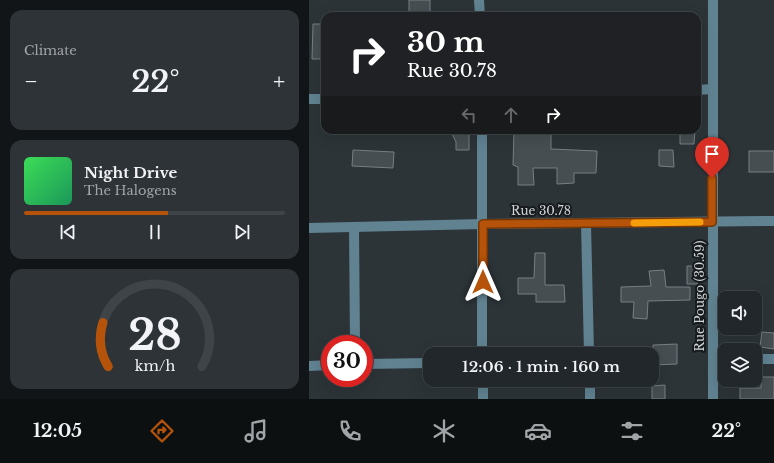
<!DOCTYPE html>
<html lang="en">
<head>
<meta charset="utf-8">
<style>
	:root { --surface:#21272a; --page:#2d3336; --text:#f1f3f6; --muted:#a2a5a8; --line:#3e4447; --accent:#b45309 }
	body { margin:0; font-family:"Libre Baskerville",serif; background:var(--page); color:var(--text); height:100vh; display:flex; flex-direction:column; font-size:15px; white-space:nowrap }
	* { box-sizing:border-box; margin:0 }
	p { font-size:13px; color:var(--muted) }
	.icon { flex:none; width:22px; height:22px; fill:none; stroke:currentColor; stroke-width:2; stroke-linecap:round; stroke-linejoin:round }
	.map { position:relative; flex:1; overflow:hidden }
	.panel { display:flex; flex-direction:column; gap:10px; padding:10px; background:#121517; width:309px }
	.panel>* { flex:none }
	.hud { position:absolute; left:12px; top:12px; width:380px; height:122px; border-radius:12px; box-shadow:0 4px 16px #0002,0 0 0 1px var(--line); background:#202124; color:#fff; overflow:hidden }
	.fabs { position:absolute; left:409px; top:291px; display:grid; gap:8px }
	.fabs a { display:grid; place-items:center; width:44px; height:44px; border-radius:8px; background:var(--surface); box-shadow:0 4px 16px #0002,0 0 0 1px var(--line); font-size:20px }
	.speed { position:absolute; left:12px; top:335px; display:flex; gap:8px; font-size:20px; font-weight:700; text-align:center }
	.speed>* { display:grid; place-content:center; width:52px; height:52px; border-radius:50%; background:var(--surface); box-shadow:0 4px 16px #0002,0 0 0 1px var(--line); line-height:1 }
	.speed .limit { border:6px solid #d22; background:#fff; color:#111 }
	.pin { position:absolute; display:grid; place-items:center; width:34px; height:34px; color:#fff; margin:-41px -17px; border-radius:50% 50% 50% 0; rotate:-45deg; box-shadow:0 0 4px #0007 }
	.pin .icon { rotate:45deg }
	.me { position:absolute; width:44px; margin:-22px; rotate:0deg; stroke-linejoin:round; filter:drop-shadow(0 0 3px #0008) }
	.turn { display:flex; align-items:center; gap:14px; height:84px; padding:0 20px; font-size:18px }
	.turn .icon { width:52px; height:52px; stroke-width:2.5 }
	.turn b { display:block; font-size:28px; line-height:34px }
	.lanes { display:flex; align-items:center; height:38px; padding:0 20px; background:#0003; justify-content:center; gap:20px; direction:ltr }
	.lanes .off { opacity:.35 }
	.big { font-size:30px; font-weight:600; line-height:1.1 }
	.panel .card { flex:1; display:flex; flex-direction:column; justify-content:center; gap:6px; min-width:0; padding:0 14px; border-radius:12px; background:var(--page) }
	.panel .dial { align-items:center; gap:0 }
	.dial svg { height:104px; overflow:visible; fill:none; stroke:var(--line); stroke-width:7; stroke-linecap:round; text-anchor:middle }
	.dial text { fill:var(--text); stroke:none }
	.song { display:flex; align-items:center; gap:12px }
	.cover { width:48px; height:48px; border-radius:6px; background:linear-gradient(135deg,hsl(130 70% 55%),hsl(150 70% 35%)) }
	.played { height:4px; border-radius:2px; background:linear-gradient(90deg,var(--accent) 55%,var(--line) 55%) }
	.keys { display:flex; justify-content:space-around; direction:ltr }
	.heat { display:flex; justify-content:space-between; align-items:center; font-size:22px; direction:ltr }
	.trip { position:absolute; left:114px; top:347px; width:236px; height:40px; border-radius:12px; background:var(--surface); box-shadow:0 4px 16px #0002,0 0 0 1px var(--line); font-weight:600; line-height:40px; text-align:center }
	.tab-bar { display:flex; height:64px; justify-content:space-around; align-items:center; background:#0d1011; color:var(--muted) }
	.tab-bar .icon { width:28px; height:28px }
	.tab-bar .active { color:var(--accent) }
	.tab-bar b { font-size:18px; color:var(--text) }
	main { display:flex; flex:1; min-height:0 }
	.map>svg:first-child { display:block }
</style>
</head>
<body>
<main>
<section class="panel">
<div class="card"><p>Climate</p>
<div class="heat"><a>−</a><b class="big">22°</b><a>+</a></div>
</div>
<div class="card">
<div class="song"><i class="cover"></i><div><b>Night Drive</b><p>The Halogens</p></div></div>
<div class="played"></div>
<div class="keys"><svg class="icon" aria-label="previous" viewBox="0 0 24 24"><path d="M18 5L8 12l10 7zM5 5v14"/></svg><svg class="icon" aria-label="pause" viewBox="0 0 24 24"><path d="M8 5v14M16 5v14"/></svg><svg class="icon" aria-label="next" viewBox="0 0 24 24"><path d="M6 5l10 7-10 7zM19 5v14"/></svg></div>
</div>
<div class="card dial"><svg viewBox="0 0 100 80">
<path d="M14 69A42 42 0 1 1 86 69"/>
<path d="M14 69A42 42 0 0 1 10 35" stroke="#b45309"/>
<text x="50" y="56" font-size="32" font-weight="700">28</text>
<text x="50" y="72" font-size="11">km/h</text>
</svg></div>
</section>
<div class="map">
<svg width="465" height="399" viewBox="0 0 465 399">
	<rect width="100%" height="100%" fill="#2c3438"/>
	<g fill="#464e52" stroke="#767f84">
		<rect x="100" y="0" width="21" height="12"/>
		<polygon points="4,24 16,24 16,59 3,59"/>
		<polygon points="141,130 160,130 160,150 147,150 147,142"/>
		<polygon points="205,130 242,130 242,149 288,151 287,173 265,173 265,183 248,184 248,168 224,168 225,185 209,185 209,167 204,165"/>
		<polygon points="371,130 386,130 385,144 371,144"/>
		<polygon points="44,150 85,152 84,168 43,166"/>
		<polygon points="350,150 364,150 365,167 350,166"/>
		<rect x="440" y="151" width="25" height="21"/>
		<polygon points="226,253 236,253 236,285 255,285 256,302 227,302 227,294 209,294 209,278 225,278"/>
		<polygon points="378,266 389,266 388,284 378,284"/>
		<polygon points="355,270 357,287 381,287 381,300 339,301 338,319 324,318 325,302 312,302 312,287 342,286 340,271"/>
		<polygon points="453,332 465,333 465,349 451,347"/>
		<polygon points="368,344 368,364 344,365 344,345"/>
		<polygon points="452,377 465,377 465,399 431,399 431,388 452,388"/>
		<polygon points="356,385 356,399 343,399 343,386"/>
	</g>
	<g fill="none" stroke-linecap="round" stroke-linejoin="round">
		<g stroke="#608291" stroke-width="10">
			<polyline points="170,0 171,16"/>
			<polyline points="404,0 404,399"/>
			<polyline points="388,90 404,89"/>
			<polyline points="0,99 16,99"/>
			<polyline points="173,130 173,354"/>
			<polyline points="277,223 280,354"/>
			<polyline points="45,227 46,344"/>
			<polyline points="0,228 174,224 465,221"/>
			<polyline points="404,359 416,359"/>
			<polyline points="446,359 465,359"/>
			<polyline points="55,364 121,363"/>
			<polyline points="0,366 21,365"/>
			<polyline points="174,380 174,399"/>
			<polyline points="281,380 281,399"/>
		</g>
	</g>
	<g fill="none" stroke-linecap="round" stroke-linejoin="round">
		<defs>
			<polyline id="route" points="174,282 174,224 403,222 403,178"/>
		</defs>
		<use href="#route" stroke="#753606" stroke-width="10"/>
		<use href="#route" stroke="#b45309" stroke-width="7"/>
		<polyline stroke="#f59e0b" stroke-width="7" points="325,223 391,222"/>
	</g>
	<g text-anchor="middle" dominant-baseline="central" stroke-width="4" stroke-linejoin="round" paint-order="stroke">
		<g font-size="12" fill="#cfd4d6" stroke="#171b1d">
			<text x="232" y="210">Rue 30.78</text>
			<text transform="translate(390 296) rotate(-90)">Rue Pougo (30.59)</text>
		</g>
	</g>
</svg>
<div class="fabs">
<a><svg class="icon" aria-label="sound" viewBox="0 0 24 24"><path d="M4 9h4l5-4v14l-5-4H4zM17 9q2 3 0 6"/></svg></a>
<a><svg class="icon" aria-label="layers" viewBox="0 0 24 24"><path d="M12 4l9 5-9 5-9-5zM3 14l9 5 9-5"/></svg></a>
</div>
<div class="speed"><div class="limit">30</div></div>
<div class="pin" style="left:403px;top:178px;background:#d93025"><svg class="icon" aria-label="arrive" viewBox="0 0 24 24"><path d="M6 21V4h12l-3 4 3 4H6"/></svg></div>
<svg class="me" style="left:174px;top:282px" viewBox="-20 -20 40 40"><path d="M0-17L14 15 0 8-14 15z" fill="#b45309" stroke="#fff" stroke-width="4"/></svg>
<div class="trip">12:06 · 1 min · 160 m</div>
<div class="hud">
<div class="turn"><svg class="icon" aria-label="right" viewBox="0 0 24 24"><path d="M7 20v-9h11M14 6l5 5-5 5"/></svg><div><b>30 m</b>Rue 30.78</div></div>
<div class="lanes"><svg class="icon off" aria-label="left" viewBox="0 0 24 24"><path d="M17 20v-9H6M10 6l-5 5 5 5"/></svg><svg class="icon off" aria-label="ahead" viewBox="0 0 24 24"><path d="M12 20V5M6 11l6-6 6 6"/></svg><svg class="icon" aria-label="right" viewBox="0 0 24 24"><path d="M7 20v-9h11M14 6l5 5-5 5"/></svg></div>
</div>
</div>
</main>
<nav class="tab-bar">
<b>12:05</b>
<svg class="icon active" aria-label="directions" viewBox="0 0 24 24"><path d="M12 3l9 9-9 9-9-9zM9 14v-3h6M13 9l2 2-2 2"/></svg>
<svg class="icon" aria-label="music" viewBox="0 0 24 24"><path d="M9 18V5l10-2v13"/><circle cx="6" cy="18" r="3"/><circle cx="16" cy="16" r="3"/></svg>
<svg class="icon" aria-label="phone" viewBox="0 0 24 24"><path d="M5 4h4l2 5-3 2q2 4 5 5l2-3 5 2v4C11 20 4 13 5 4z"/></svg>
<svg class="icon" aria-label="climate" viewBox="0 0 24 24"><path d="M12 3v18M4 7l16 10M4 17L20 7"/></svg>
<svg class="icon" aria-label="car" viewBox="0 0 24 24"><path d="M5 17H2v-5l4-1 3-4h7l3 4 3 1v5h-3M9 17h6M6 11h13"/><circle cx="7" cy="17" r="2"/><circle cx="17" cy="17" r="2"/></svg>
<svg class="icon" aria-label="filters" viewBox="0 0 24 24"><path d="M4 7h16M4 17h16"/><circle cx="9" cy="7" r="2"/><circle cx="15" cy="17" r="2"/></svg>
<b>22°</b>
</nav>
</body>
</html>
